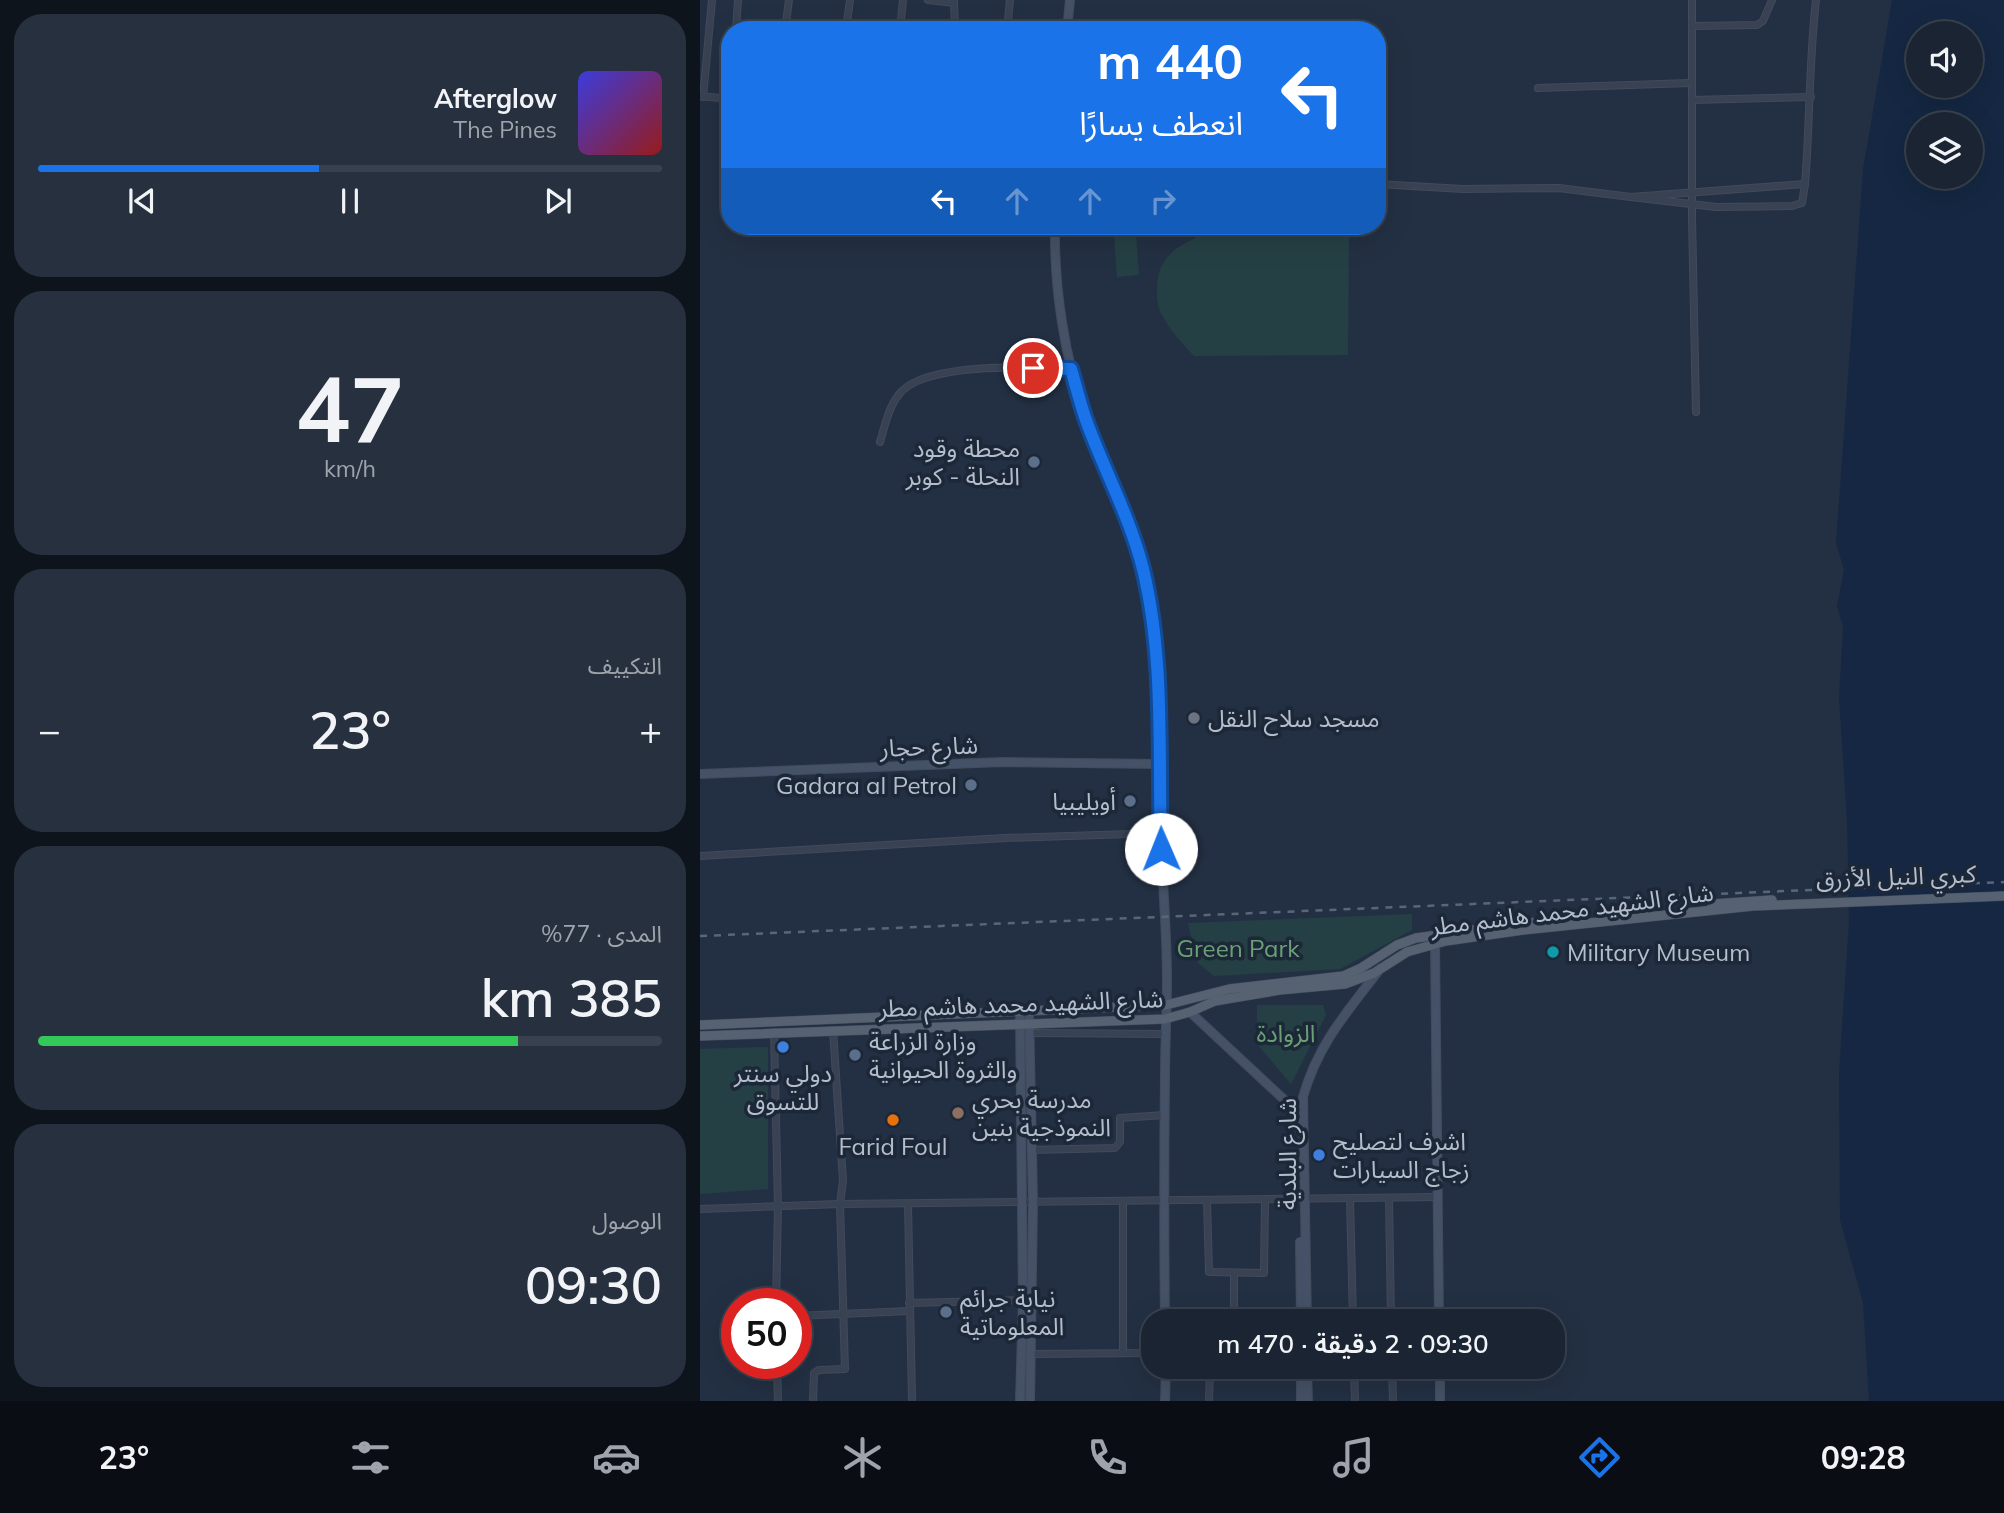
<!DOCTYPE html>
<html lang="ar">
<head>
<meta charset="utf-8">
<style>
	:root { --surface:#1a2432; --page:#27303e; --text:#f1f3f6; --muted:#9fa4ac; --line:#38414d; --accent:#1a73e8 }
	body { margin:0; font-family:Mulish,"Noto Sans Arabic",sans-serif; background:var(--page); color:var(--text); direction:rtl; height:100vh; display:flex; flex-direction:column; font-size:26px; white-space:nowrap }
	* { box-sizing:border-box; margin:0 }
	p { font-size:23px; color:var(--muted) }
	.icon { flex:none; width:38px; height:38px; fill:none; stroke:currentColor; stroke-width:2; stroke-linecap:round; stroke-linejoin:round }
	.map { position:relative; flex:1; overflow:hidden; direction:ltr }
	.sheet { display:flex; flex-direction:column; gap:14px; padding:14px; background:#0e141c; width:700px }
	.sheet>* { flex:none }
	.guide { position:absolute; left:21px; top:21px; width:665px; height:214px; border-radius:28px; box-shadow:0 7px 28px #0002,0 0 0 2px var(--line); direction:rtl; background:#1a73e8; color:#fff; overflow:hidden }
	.fabs { position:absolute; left:1206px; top:21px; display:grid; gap:14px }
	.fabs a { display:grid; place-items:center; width:77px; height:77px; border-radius:50%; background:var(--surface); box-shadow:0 7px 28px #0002,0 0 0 2px var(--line); font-size:35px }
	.speed { position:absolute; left:21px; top:1288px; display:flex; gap:14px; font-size:35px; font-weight:700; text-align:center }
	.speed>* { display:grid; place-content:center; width:91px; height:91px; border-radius:50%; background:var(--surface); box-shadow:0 7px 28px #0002,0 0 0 2px var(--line); line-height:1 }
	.speed .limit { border:10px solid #d22; background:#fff; color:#111 }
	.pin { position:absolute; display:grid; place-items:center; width:60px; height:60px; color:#fff; margin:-30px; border:4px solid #fff; border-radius:50%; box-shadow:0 2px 7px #0007 }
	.me { position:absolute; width:77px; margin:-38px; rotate:359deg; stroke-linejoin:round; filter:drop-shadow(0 0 5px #0008) }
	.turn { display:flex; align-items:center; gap:24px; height:147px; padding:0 28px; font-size:32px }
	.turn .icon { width:91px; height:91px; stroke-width:2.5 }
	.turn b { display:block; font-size:49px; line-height:60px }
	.lanes { display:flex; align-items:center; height:66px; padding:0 28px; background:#0003; justify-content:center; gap:35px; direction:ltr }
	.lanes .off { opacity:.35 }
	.big { font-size:52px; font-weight:600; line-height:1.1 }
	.sheet .tile { flex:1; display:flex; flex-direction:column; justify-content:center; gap:10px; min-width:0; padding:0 24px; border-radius:28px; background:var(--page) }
	.sheet .dial { align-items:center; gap:0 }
	.dial b { font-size:91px; line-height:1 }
	.song { display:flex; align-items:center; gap:21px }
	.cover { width:84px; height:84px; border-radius:10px; background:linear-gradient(135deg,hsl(240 70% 55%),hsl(0 70% 35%)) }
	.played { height:7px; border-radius:4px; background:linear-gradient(90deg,var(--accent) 45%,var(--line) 45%) }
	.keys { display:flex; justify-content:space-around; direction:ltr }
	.heat { display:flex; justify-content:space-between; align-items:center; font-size:38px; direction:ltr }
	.charge { height:10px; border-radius:5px; background:linear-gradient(90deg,#34c759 77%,var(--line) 0) }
	.trip { position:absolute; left:441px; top:1309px; width:424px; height:70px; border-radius:28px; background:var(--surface); box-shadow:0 7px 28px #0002,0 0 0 2px var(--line); font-weight:600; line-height:70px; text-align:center; direction:rtl }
	.tabs { display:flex; height:112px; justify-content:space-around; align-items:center; background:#0a0e14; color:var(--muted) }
	.tabs .icon { width:49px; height:49px }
	.tabs .current { color:var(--accent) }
	.tabs b { font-size:32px; color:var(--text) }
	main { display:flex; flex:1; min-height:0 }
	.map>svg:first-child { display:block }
</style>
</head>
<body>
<main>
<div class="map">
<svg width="1304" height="1401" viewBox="0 0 1304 1401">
	<rect width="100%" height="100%" fill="#233043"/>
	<g fill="#254044">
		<path d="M649,232L648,355L494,356C483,344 471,332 463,317C458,309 457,300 457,291C457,258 474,248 501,235Z"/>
		<polygon points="436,234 439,275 417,277 414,236"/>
		<polygon points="712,914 712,930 640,969 514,976 498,963 488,923"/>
		<polygon points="557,1005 623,1005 626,1015 591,1084 557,1044"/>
		<polygon points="68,1047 68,1189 0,1194 0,1049"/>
	</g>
	<path fill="#152742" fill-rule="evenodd" d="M1192,0H1304V1401H1169L1163,1303L1140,1220L1139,1073L1149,921L1147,821L1139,698L1143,627L1137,606L1144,570L1136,543L1163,169ZM1218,33H1270V86H1218ZM1218,124H1270V177H1218Z"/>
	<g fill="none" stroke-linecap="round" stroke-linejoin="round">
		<defs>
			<g id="street">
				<polyline points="228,0 254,3"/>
				<polyline points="254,0 255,30"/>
				<polyline points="992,0 992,218 996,412"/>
				<polyline points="992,26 1057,25 1063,21 1072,0"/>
				<polyline points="36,30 38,0"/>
				<polyline points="85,30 89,0"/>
				<polyline points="146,30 150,0"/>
				<polyline points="200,30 203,0"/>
				<polyline points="307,30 310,0"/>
				<polyline points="838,88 991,83"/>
				<polyline points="0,96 30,99"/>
				<polyline points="3,97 12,0"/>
				<polyline points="992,100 1111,97"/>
				<polyline points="677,184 763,189 859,188 931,197"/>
				<polygon points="1105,184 1102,203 1092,206 1016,207 931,197"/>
				<path d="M1105,184C1110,123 1109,61 1116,0"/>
				<path d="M180,442C185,425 189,405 201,392C229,362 332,367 371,369"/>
				<polyline points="0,856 305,838 461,833"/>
				<polyline points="74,1032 78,1206 76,1304"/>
				<polyline points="331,1033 465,1034"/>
				<polyline points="331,1150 415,1148 420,1142 420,1118 465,1115"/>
				<polyline points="650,1198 653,1321"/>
				<polyline points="689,1198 691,1321"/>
				<polyline points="507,1201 509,1272 564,1273 565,1200"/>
				<polyline points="208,1204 212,1401"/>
				<polyline points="0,1209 140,1204 737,1197"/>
				<polyline points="534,1273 534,1321"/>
				<polyline points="209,1303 323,1300"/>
				<polyline points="96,1316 209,1311"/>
				<polyline points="423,1352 423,1201"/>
				<polyline points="330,1354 453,1353"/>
				<polyline points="77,1363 78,1401"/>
				<polyline points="654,1367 655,1401"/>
				<polyline points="692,1367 693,1401"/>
				<polyline points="113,1401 114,1373 119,1370 145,1369 140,1204 143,1181 133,1030"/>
				<polyline points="509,1401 510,1367"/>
			</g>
			<g id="secondary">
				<polyline points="367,30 370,0"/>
				<path d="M355,226C354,289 365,358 385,418C408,485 443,547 453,618C462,688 459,760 461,830C462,881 467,930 467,981C467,1012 465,1044 465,1076C464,1157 464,1239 465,1321"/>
				<polyline points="0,774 303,762 460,764"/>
				<polyline points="735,943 739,1321"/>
				<polyline points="329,1011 333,1202 330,1401"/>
				<polyline points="490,1012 591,1106 598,1119 598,1128"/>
				<polyline points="600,1242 601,1321"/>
				<path d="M607,1321L603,1097C618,1044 647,1012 680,969"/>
				<polyline points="601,1367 601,1401"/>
				<polyline points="607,1367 608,1401"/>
				<polyline points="740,1367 740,1401"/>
				<polyline points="320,1401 323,1300 320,1012"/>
				<polyline points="465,1401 466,1367"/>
			</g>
			<g id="primary">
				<polyline points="1012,904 1072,900"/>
				<polyline points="0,1025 466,1005 529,989 643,976 661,968 697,945 716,938 824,923 866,921"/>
				<polyline points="0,1036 465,1019 490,1012 515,1001 580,990 645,984 674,973 707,952 746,941 823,930 1053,906 1304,896"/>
			</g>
		</defs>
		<use href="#street" stroke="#414b5b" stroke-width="8"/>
		<use href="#secondary" stroke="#414b5b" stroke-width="10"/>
		<use href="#primary" stroke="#414b5b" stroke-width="10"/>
		<use href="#street" stroke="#384252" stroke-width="6"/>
		<use href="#secondary" stroke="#455166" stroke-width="8"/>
		<use href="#primary" stroke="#566172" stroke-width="9"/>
		<polyline stroke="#596679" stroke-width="2.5" stroke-dasharray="7 7" stroke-linecap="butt" points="0,936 1304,882"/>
	</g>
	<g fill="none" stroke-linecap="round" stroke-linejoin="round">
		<defs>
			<path id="route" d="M333,368L371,369C376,386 380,403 386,420C404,470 430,517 443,569C465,660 458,755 461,849"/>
		</defs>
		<use href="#route" stroke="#114b97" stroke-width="18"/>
		<use href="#route" stroke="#1a73e8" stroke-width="12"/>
	</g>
	<g fill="#5c6f8a" stroke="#1c2737" stroke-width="2.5">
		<circle cx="334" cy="462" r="7"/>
		<circle cx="271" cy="785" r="7"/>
		<circle cx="430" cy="801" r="7"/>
		<circle cx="155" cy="1055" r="7"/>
		<circle cx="246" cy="1312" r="7"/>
	</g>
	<circle fill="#6b7280" stroke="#1c2737" stroke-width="2.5" cx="494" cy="718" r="7"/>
	<circle fill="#0f9aa8" stroke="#1c2737" stroke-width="2.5" cx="853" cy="952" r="7"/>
	<g fill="#3f7fe0" stroke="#1c2737" stroke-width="2.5">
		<circle cx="83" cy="1047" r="7"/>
		<circle cx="619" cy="1155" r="7"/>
	</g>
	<circle fill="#8d6e63" stroke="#1c2737" stroke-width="2.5" cx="258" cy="1113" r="7"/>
	<circle fill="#e8710a" stroke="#1c2737" stroke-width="2.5" cx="193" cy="1120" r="7"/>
	<g text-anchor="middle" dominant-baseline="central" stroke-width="7" stroke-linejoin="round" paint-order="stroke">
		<g font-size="24" fill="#b4bdcc" stroke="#1c2737" text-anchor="start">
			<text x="320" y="448" text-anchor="end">محطة وقود<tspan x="320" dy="28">النحلة - كوبر</tspan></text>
			<text x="508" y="718">مسجد سلاح النقل</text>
			<text x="257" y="785" text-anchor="end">Gadara al Petrol</text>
			<text x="416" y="801" text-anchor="end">أويليبيا</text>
			<text x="867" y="952">Military Museum</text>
			<text x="169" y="1041">وزارة الزراعة<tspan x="169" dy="28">والثروة الحيوانية</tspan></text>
			<text x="83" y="1073" text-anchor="middle">دولي سنتر<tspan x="83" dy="28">للتسوق</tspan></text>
			<text x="272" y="1099">مدرسة بحري<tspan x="272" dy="28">النموذجية بنين</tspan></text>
			<text x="633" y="1141">اشرف لتصليح<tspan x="633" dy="28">زجاج السيارات</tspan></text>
			<text x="193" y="1146" text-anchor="middle">Farid Foul</text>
			<text x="260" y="1298">نيابة جرائم<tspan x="260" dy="28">المعلوماتية</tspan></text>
		</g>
		<g font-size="24" fill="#b4bdcc" stroke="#1c2737">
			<text transform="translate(229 746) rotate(-2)">شارع حجار</text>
			<text transform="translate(1196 876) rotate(-2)">كبري النيل الأزرق</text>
			<text transform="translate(872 909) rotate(-7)">شارع الشهيد محمد هاشم مطر</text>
			<text transform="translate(321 1003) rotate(-2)">شارع الشهيد محمد هاشم مطر</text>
			<text transform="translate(587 1154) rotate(-90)">شارع البلدية</text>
		</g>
		<g font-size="24" fill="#69a076" stroke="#1c2737">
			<text x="538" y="948">Green Park</text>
			<text x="586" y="1033">الزوادة</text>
		</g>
	</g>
</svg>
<div class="fabs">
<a><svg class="icon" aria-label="sound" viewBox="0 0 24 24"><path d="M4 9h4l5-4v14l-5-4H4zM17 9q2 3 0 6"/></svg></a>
<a><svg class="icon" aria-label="layers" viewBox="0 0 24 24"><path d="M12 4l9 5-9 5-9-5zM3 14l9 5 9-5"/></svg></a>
</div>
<div class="speed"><div class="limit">50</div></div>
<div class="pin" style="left:333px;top:368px;background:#d93025"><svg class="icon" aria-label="arrive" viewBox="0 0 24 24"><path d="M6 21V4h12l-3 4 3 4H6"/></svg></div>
<svg class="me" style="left:461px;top:849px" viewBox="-20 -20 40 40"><circle r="19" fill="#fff"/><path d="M0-13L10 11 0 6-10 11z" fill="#1a73e8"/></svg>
<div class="trip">09:30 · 2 دقيقة · 470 m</div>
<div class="guide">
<div class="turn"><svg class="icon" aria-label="left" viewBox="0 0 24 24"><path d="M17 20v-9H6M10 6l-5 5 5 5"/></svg><div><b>440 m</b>انعطف يسارًا</div></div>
<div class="lanes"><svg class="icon" aria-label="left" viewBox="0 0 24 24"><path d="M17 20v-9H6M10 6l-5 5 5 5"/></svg><svg class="icon off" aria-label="ahead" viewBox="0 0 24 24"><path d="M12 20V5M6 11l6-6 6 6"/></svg><svg class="icon off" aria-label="ahead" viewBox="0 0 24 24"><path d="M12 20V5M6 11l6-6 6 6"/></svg><svg class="icon off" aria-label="right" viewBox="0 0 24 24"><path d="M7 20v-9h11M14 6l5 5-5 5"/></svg></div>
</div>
</div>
<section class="sheet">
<div class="tile">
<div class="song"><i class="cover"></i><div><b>Afterglow</b><p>The Pines</p></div></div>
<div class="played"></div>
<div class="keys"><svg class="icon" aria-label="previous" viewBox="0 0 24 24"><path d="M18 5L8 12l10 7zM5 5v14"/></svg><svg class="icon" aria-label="pause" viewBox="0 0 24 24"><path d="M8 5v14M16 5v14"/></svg><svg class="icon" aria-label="next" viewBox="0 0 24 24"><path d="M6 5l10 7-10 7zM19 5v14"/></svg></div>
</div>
<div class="tile dial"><b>47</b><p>km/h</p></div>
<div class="tile"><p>التكييف</p>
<div class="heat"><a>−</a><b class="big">23°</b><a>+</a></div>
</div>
<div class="tile"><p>المدى · 77%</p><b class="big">385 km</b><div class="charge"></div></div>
<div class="tile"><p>الوصول</p><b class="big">09:30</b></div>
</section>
</main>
<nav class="tabs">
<b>09:28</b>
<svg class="icon current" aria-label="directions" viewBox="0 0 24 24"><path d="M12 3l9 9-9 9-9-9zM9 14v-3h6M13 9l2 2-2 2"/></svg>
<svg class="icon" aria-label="music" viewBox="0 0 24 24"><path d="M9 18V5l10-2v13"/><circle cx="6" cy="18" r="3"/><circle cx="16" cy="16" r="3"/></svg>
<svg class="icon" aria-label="phone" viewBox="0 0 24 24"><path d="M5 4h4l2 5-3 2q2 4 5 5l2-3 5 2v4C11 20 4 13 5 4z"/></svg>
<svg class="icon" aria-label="climate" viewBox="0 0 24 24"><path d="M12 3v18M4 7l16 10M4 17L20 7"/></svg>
<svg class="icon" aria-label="car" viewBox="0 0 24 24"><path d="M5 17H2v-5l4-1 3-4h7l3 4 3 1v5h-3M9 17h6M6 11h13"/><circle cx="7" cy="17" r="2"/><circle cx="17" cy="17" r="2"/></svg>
<svg class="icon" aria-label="filters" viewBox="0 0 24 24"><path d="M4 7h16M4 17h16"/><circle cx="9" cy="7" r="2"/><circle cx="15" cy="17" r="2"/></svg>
<b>23°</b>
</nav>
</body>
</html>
